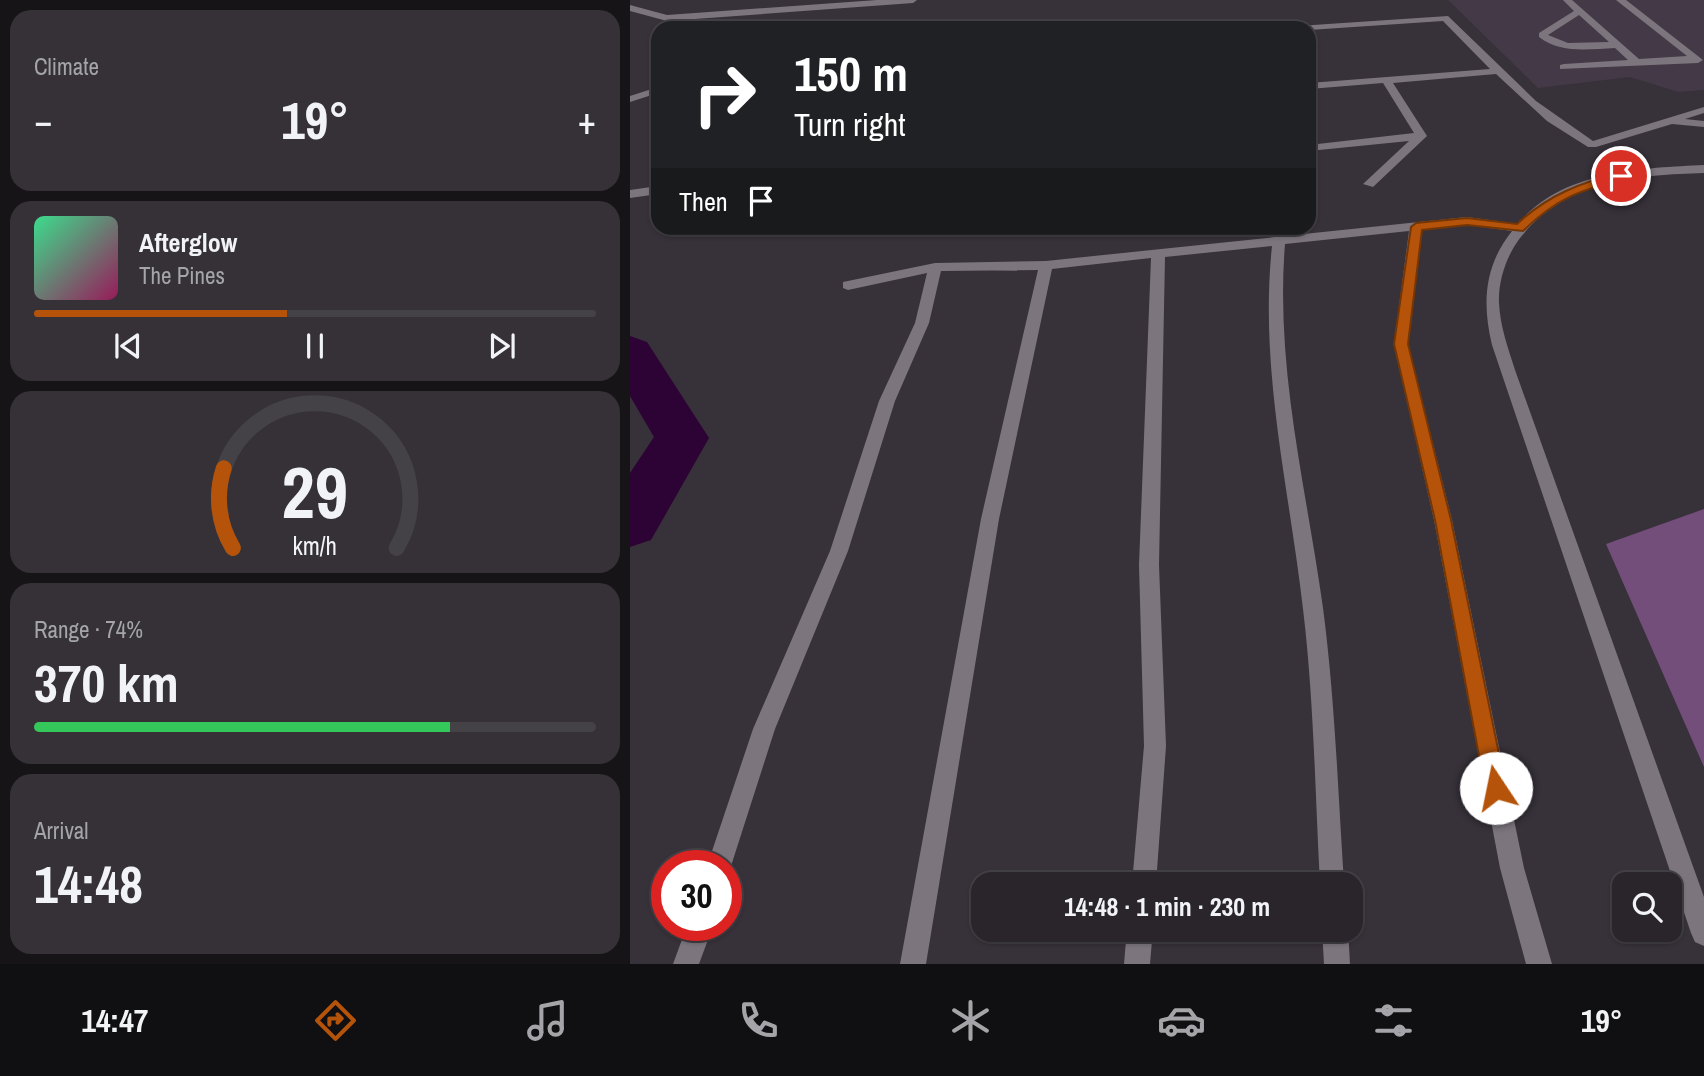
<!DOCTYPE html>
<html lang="en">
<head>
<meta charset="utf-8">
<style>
	:root { --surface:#29252b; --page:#353137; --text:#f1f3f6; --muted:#a5a5a9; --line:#454247; --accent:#b45309 }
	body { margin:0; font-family:"Archivo Narrow",sans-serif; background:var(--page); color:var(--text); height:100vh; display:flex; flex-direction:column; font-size:26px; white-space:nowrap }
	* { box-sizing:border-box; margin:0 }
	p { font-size:23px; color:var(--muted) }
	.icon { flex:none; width:38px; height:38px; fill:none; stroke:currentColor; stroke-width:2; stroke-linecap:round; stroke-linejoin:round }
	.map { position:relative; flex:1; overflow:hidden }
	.drawer { display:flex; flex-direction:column; gap:10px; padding:10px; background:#171418; width:630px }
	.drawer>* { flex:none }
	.guide { position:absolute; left:21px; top:21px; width:665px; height:214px; border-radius:21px; box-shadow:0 2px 5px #0004,0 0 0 2px var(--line); background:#202124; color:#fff; overflow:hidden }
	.fabs { position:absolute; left:982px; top:872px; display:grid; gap:14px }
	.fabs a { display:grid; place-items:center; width:70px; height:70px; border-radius:14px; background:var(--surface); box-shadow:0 2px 5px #0004,0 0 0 2px var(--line); font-size:35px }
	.speed { position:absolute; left:21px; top:850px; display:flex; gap:14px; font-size:35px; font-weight:700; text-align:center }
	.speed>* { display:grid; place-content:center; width:91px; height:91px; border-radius:50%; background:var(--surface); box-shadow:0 2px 5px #0004,0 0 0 2px var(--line); line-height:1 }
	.speed .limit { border:10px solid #d22; background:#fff; color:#111 }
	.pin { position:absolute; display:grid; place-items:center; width:60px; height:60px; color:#fff; margin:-30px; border:4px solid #fff; border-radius:50%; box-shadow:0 2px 7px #0007 }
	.me { position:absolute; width:77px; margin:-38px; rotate:349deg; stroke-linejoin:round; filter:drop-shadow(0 0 5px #0008) }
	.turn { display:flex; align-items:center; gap:24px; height:147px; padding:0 28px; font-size:32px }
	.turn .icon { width:91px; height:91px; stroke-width:2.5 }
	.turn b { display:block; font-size:49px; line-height:60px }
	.then { display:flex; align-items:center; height:66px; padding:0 28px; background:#0003; gap:14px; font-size:26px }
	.big { font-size:52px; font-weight:700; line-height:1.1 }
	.drawer .card { flex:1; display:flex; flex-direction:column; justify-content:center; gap:10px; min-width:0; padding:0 24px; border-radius:21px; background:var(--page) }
	.drawer .dial { align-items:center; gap:0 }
	.dial svg { height:182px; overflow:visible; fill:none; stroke:var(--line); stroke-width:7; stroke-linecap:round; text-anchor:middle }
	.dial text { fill:var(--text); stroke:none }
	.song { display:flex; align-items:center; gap:21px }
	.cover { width:84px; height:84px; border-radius:10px; background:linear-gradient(135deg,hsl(150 70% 55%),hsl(330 70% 35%)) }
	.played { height:7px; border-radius:4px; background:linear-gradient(90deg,var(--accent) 45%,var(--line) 45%) }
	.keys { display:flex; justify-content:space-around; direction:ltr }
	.heat { display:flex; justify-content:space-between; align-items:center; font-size:38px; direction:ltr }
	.charge { height:10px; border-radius:5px; background:linear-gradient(90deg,#34c759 74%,var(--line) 0) }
	.trip { position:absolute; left:341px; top:872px; width:392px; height:70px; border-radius:21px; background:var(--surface); box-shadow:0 2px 5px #0004,0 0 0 2px var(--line); font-weight:700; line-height:70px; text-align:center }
	.dock { display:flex; height:112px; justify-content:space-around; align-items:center; background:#100f11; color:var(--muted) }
	.dock .icon { width:49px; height:49px }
	.dock .active { color:var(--accent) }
	.dock b { font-size:32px; color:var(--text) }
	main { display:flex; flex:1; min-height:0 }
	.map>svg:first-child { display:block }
</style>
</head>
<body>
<main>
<section class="drawer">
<div class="card"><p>Climate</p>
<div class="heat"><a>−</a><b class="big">19°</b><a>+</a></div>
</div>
<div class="card">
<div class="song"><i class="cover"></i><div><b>Afterglow</b><p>The Pines</p></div></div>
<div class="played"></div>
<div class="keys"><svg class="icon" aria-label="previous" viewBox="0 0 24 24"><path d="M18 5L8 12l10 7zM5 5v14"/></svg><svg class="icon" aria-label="pause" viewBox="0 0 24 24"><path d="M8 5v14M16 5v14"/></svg><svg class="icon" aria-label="next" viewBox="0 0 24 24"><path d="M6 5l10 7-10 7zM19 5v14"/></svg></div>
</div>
<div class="card dial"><svg viewBox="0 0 100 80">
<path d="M14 69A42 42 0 1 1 86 69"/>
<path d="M14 69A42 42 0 0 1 10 34" stroke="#b45309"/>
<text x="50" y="56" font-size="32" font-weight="700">29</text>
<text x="50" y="72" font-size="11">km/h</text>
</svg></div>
<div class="card"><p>Range · 74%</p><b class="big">370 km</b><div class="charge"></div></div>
<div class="card"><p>Arrival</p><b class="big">14:48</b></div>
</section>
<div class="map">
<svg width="1074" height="964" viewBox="0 0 1074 964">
	<rect width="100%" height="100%" fill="#373139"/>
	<polygon fill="#443946" points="818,0 1074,0 1074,90 1048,92 1000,77 908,88"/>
	<polygon fill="#734e7a" points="1074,509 1074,767 976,544"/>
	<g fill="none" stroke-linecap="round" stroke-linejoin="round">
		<polygon fill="#2d0235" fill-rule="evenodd" points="0,336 17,342 79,438 21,540 0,547 0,473 24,437 0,396"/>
		<path fill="#7c757e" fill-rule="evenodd" d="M933,0H942L1009,59L1057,56L986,0H996L1073,60L1068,63L930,69V65L934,64L998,60L985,48C959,49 931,54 909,37V33L944,11ZM949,15L979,42L938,43L918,35Z"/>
		<g fill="#7c757e" fill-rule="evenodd">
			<polygon points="247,0 287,0 283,3 37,21 0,11 0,5 37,15"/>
			<polygon points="818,16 906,101 963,141 1074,107 1074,113 1055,119 1074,121 1074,127 1042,124 966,147 958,147 917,121 866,74 763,83 797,136 743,187 733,184 779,141 679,151 679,145 784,133 753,83 679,89 679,83 860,69 813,21 679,30 679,28 666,28 668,26"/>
			<polygon points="28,87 28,93 0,102 0,96"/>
			<path d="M1074,165V173C1006,175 936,180 890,238C877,255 868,280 869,303C870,326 878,348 885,370L1074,897V946L1065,942L1061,933L862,345C852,303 854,266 882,231L837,225L792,230L778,344L822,520L894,868L922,964H896L870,868L804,520L764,344L779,231L655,244C645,368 676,486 693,608C705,699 708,792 714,884H690C685,792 684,700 673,609C659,487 629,369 642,246L535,257L529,565L536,746L526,884H502L514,746L509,565L521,258L422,269L369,519L296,964H270L351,519L408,270L311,271L299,323L265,401L218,551L145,729L101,866L96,875V866H77L123,729L200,551L249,401L285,323L297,273L218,290L213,288V282L305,263L416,261L837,217L888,224C931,171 1011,168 1074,165Z"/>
			<polygon points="28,186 28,194 0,198 0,190"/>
			<polygon points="57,926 83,926 69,964 43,964"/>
			<polygon points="497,929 523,929 520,964 494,964"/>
			<polygon points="692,929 718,929 720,964 694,964"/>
		</g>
	</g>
	<path fill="#b45309" stroke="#753606" stroke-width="2" d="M991,172L996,176L995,178C950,191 928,197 893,231L837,225L792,230L778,344L821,520L876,788L873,795L866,798L858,795L855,788L805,520L764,344L781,227L786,223L837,218L887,224C918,195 950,183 991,172Z"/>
</svg>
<div class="fabs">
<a><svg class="icon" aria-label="search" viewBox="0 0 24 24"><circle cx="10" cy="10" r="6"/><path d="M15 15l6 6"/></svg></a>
</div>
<div class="speed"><div class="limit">30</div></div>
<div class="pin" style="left:991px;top:176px;background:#d93025"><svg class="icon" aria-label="arrive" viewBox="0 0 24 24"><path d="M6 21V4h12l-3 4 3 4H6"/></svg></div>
<svg class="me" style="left:866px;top:788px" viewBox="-20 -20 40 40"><circle r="19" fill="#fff"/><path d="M0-13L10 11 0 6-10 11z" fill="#b45309"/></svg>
<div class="trip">14:48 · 1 min · 230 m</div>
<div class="guide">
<div class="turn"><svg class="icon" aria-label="right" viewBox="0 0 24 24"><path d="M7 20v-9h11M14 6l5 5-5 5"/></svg><div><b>150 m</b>Turn right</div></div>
<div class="then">Then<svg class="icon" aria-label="arrive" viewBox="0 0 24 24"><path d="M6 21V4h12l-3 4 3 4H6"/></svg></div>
</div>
</div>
</main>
<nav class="dock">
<b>14:47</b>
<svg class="icon active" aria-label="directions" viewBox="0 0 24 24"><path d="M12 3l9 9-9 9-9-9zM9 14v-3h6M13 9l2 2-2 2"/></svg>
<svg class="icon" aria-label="music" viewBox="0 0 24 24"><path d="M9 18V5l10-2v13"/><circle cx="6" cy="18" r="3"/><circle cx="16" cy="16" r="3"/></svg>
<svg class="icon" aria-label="phone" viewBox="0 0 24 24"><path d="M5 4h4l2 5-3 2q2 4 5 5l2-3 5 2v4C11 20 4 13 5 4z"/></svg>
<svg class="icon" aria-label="climate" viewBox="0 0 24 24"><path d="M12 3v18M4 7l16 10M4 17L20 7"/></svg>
<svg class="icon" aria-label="car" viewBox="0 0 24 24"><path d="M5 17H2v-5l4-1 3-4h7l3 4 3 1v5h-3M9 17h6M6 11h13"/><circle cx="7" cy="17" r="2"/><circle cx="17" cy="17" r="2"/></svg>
<svg class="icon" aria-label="filters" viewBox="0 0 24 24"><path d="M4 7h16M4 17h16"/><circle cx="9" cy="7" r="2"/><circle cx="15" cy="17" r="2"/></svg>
<b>19°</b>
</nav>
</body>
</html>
